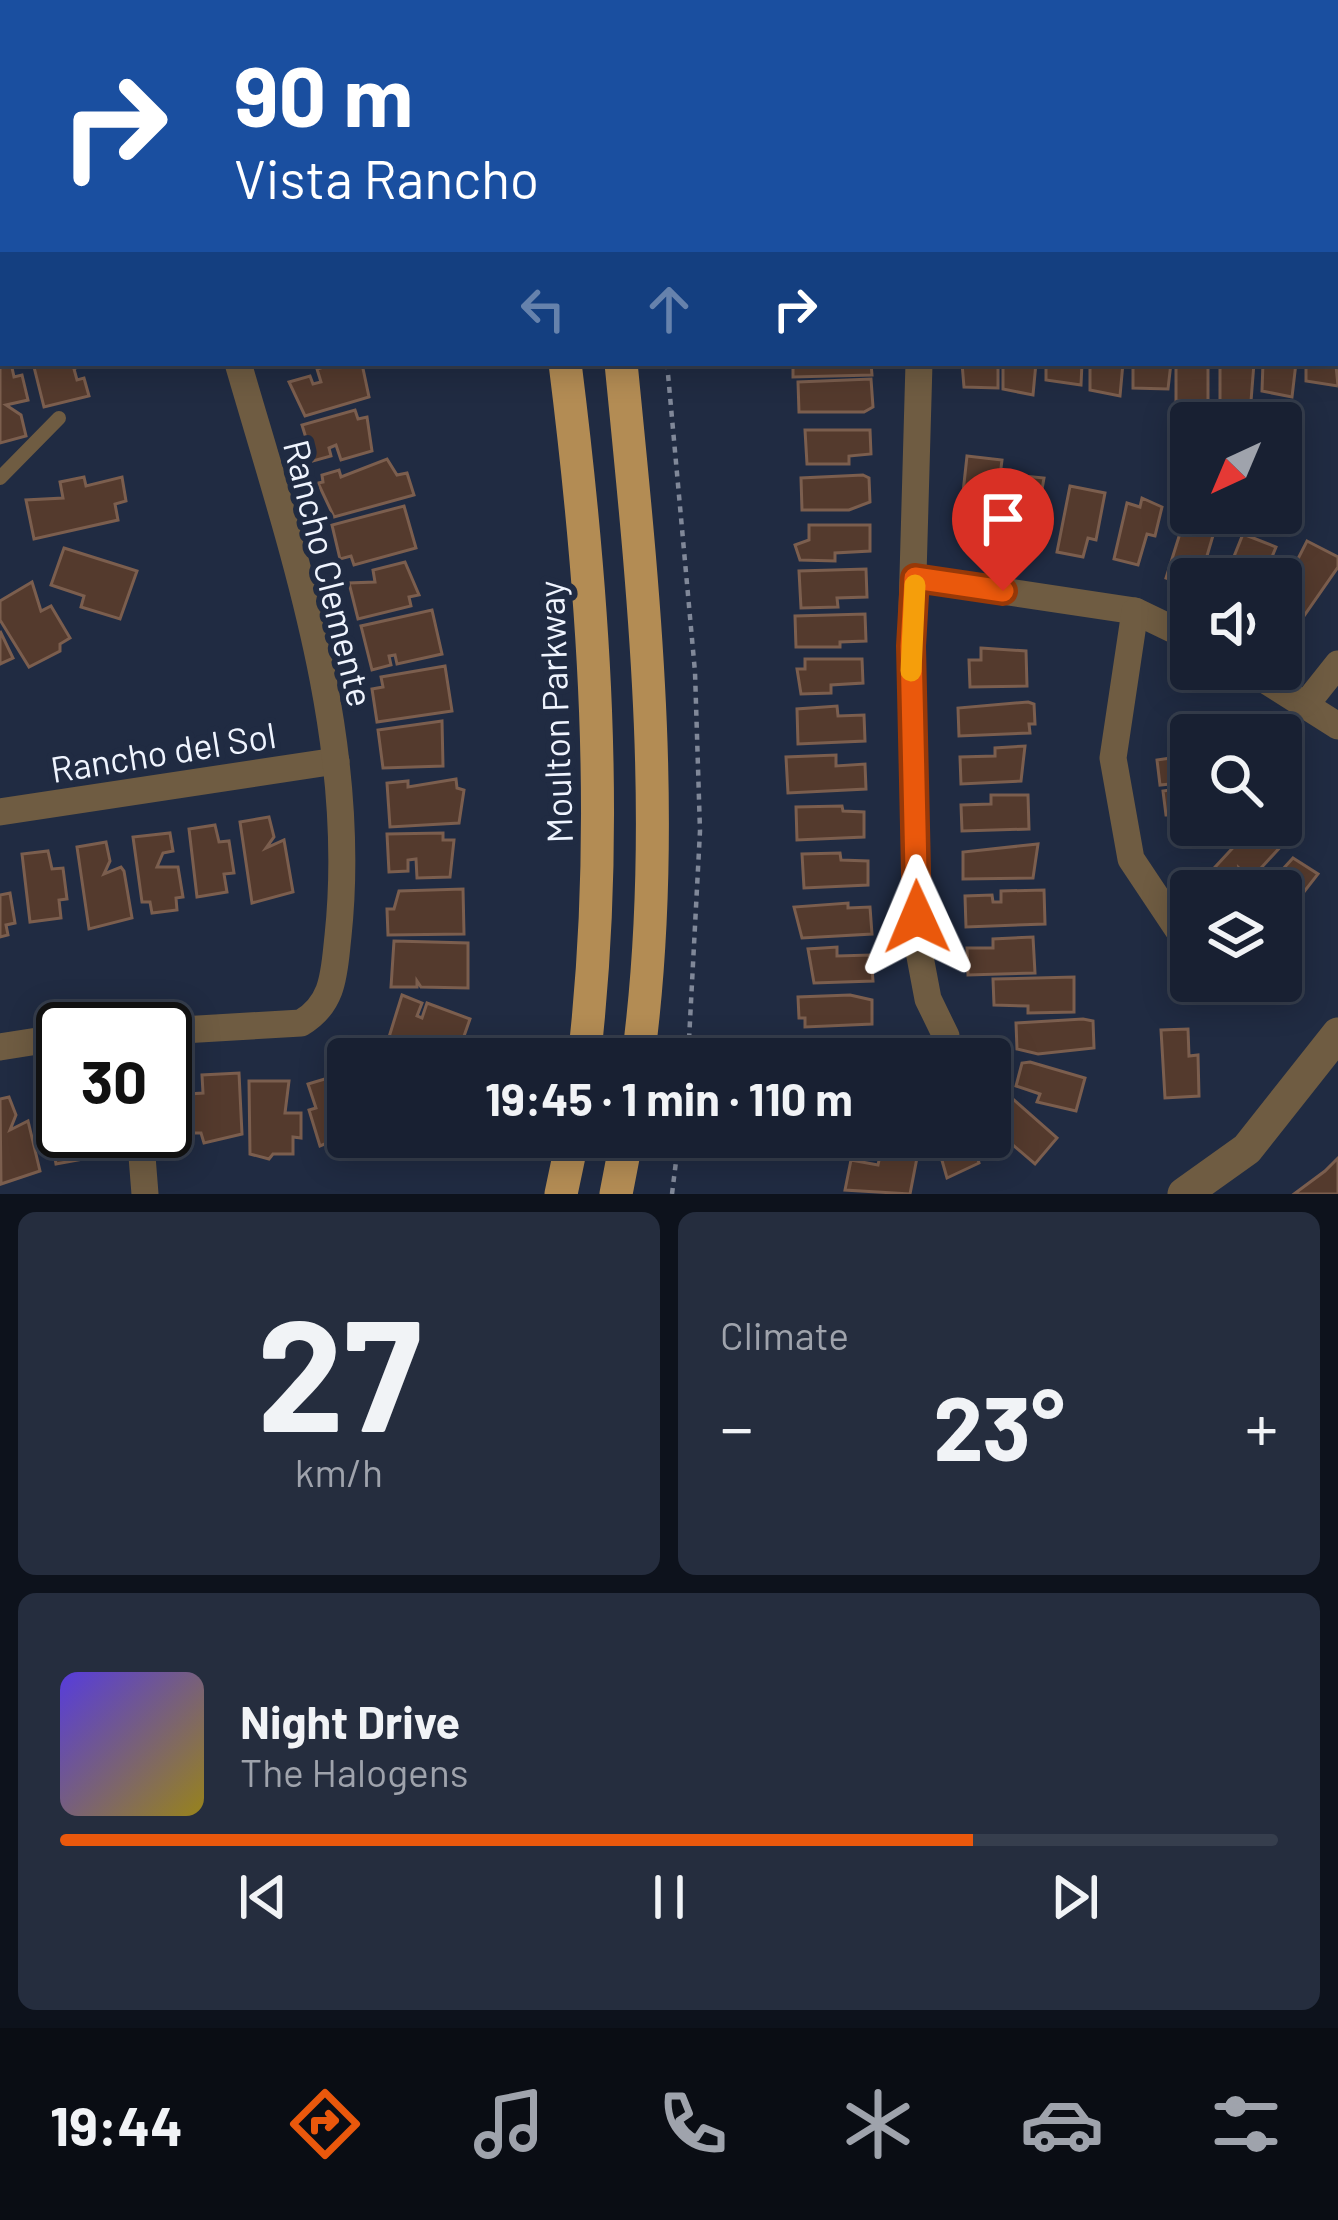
<!DOCTYPE html>
<html lang="en">
<head>
<meta charset="utf-8">
<style>
	:root { --surface:#182032; --page:#252d3e; --text:#f1f3f6; --muted:#9fa3ac; --line:#363e4d; --accent:#ea580c }
	body { margin:0; font-family:Barlow,sans-serif; background:var(--page); color:var(--text); height:100vh; display:flex; flex-direction:column; font-size:45px; white-space:nowrap }
	* { box-sizing:border-box; margin:0 }
	p { font-size:39px; color:var(--muted) }
	.icon { flex:none; width:66px; height:66px; fill:none; stroke:currentColor; stroke-width:2; stroke-linecap:round; stroke-linejoin:round }
	.map { position:relative; height:1194px; overflow:hidden }
	.sheet { display:flex; flex-direction:column; gap:18px; padding:18px; background:#0d121c; flex:1 }
	.sheet>* { flex:none }
	.banner { position:absolute; left:0px; top:0px; width:1338px; height:366px; box-shadow:0 6px 30px #0003,0 0 0 3px var(--line); background:#1a4fa0; color:#fff; overflow:hidden }
	.needle { width:78px; rotate:224deg }
	.controls { position:absolute; left:1170px; top:402px; display:grid; gap:24px }
	.controls a { display:grid; place-items:center; width:132px; height:132px; border-radius:12px; background:var(--surface); box-shadow:0 6px 30px #0003,0 0 0 3px var(--line); font-size:60px }
	.speed { position:absolute; left:36px; top:1002px; display:flex; gap:24px; font-size:60px; font-weight:700; text-align:center }
	.speed>* { display:grid; place-content:center; width:156px; height:156px; border-radius:50%; background:var(--surface); box-shadow:0 6px 30px #0003,0 0 0 3px var(--line); line-height:1 }
	.speed .limit { border:6px solid #111; border-radius:18px; background:#fff; color:#111 }
	.pin { position:absolute; display:grid; place-items:center; width:102px; height:102px; color:#fff; margin:-123px -51px; border-radius:50% 50% 50% 0; rotate:-45deg; box-shadow:0 0 12px #0007 }
	.pin .icon { rotate:45deg }
	.me { position:absolute; width:132px; margin:-66px; rotate:359deg; stroke-linejoin:round; filter:drop-shadow(0 0 9px #0008) }
	.turn { display:flex; align-items:center; gap:42px; height:252px; padding:0 36px; font-size:54px }
	.turn .icon { width:156px; height:156px; stroke-width:2.5 }
	.turn b { display:block; font-size:84px; line-height:102px }
	.lanes { display:flex; align-items:center; height:114px; padding:0 36px; background:#0003; justify-content:center; gap:60px; direction:ltr }
	.lanes .off { opacity:.35 }
	.big { font-size:90px; font-weight:700; line-height:1.1 }
	.sheet .widget { flex:1; display:flex; flex-direction:column; justify-content:center; gap:18px; min-width:0; padding:0 42px; border-radius:18px; background:var(--page) }
	.sheet .dial { align-items:center; gap:0 }
	.dial b { font-size:156px; line-height:1 }
	.song { display:flex; align-items:center; gap:36px }
	.cover { width:144px; height:144px; border-radius:18px; background:linear-gradient(135deg,hsl(250 70% 55%),hsl(50 70% 35%)) }
	.played { height:12px; border-radius:6px; background:linear-gradient(90deg,var(--accent) 75%,var(--line) 75%) }
	.keys { display:flex; justify-content:space-around; direction:ltr }
	.heat { display:flex; justify-content:space-between; align-items:center; font-size:66px; direction:ltr }
	.sheet .tiles { flex:1; display:grid; gap:18px; grid-template-columns:1fr 1fr }
	.widget:last-child { grid-column:span 2 }
	.trip { position:absolute; left:327px; top:1038px; width:684px; height:120px; border-radius:12px; background:var(--surface); box-shadow:0 6px 30px #0003,0 0 0 3px var(--line); font-weight:700; line-height:120px; text-align:center }
	.dock { display:flex; height:192px; justify-content:space-around; align-items:center; background:#0a0d14; color:var(--muted) }
	.dock .icon { width:84px; height:84px }
	.dock .on { color:var(--accent) }
	.dock b { font-size:54px; color:var(--text) }
	.map>svg:first-child { display:block }
</style>
</head>
<body>
<div class="map">
<svg width="1338" height="1194" viewBox="0 0 1338 1194">
	<rect width="100%" height="100%" fill="#202b42"/>
	<g fill="#543a2d" stroke="#7b5e4e" stroke-width="3">
		<polygon points="820,0 870,0 868,3"/>
		<polygon points="1335,355 1338,386 1306,381 1306,363 1335,363"/>
		<polygon points="11,363 14,377 22,375 28,400 6,405 21,415 26,436 0,443 0,366"/>
		<polygon points="33,363 85,363 74,369 77,380 84,378 89,396 44,407"/>
		<polygon points="337,363 362,364 369,397 305,416 289,382 310,376 313,384 321,382 317,369"/>
		<polygon points="793,363 871,363 872,375 793,377"/>
		<polygon points="962,363 998,363 998,388 964,387"/>
		<polygon points="1003,363 1036,363 1033,395 1003,389"/>
		<polygon points="1046,363 1082,363 1081,385 1046,380"/>
		<polygon points="1090,363 1123,363 1120,396 1090,390"/>
		<polygon points="1133,363 1171,363 1168,389 1133,388"/>
		<rect x="1176" y="363" width="32" height="38"/>
		<polygon points="1220,363 1254,363 1251,401 1220,402"/>
		<polygon points="1263,363 1296,363 1292,397 1262,391"/>
		<polygon points="871,379 873,407 864,412 799,412 798,382"/>
		<polygon points="355,410 358,419 367,417 372,451 341,460 336,445 329,448 331,456 313,461 302,425"/>
		<polygon points="805,430 870,430 871,454 849,456 849,464 807,464"/>
		<polygon points="967,456 1002,460 992,539 968,535 967,513 978,510 978,503 962,502"/>
		<polygon points="387,459 397,475 407,473 414,495 334,517 318,483 323,482 322,475 339,470 341,477"/>
		<polygon points="863,475 869,478 870,502 849,510 802,510 801,478"/>
		<polygon points="1013,475 1044,478 1032,545 1008,542"/>
		<polygon points="84,477 86,486 122,477 126,501 115,504 118,520 34,539 26,500 63,498 60,482"/>
		<polygon points="1070,486 1105,493 1096,540 1088,538 1083,557 1057,552"/>
		<polygon points="1142,498 1162,507 1155,536 1147,534 1138,565 1114,559 1127,503 1140,507"/>
		<polygon points="404,506 416,548 354,565 351,556 340,559 332,525"/>
		<polygon points="1187,511 1217,522 1204,566 1190,586 1166,578"/>
		<polygon points="809,525 870,525 870,551 835,553 835,561 800,560 795,545 809,540"/>
		<polygon points="1243,534 1276,547 1263,579 1225,579"/>
		<polygon points="1307,541 1338,557 1338,567 1290,636 1281,631 1281,592"/>
		<polygon points="64,548 137,571 120,619 81,607 84,596 51,585"/>
		<polygon points="405,562 419,595 409,597 411,606 358,619 349,583 375,582 373,570"/>
		<polygon points="866,569 867,597 837,598 838,607 801,608 799,571"/>
		<polygon points="32,582 41,611 51,606 70,638 60,644 60,651 29,667 0,620 0,601"/>
		<polygon points="432,610 442,654 397,664 395,655 389,656 391,665 372,670 361,626"/>
		<polygon points="865,614 866,641 840,642 840,647 796,647 795,616"/>
		<polygon points="0,631 13,658 0,664"/>
		<polygon points="981,648 1026,651 1027,686 970,687 969,660 981,660"/>
		<polygon points="805,659 862,659 863,683 831,685 831,693 801,694 797,669 805,669"/>
		<polygon points="445,666 452,711 377,722 372,689 383,687 381,677"/>
		<polygon points="1028,702 1034,704 1035,724 1029,724 1030,733 959,736 958,708"/>
		<polygon points="837,706 838,716 864,715 865,741 798,744 797,709"/>
		<polygon points="442,721 443,766 383,768 378,730"/>
		<polygon points="1025,746 1021,781 961,784 960,757 995,756 995,748"/>
		<polygon points="836,755 836,766 865,764 866,789 788,793 786,757"/>
		<polygon points="1191,755 1191,782 1160,785 1157,760"/>
		<polygon points="456,779 457,788 464,790 459,823 390,827 387,783 408,781 408,787"/>
		<polygon points="1191,787 1191,824 1186,824 1185,815 1166,815 1163,791"/>
		<polygon points="991,795 1028,795 1029,829 962,831 961,805 991,804"/>
		<polygon points="842,806 843,811 864,812 864,837 797,840 796,807"/>
		<polygon points="269,817 274,837 266,848 284,840 293,892 252,903 240,822"/>
		<polygon points="215,825 219,842 229,841 234,873 224,874 227,892 197,897 189,829"/>
		<polygon points="1254,825 1264,825 1284,843 1251,879 1239,868 1241,880 1231,891 1220,891 1205,878"/>
		<polygon points="170,833 173,851 163,853 157,867 178,867 183,897 176,898 177,910 152,913 150,902 142,902 133,837"/>
		<polygon points="443,833 443,840 454,840 450,877 417,878 416,859 408,860 408,871 389,872 387,834"/>
		<polygon points="106,842 110,861 104,874 121,867 124,871 132,918 89,929 77,847"/>
		<polygon points="1038,844 1033,878 963,879 963,852"/>
		<polygon points="48,851 52,869 63,868 67,899 59,900 61,918 30,922 22,854"/>
		<polygon points="840,853 841,860 868,861 868,885 804,888 802,854"/>
		<polygon points="1293,858 1318,874 1286,915 1281,913 1281,891 1263,891"/>
		<polygon points="463,889 464,934 388,935 387,909 394,909 399,891"/>
		<polygon points="1044,890 1045,924 966,927 965,896 992,895 993,902 1001,902 1001,891"/>
		<polygon points="10,893 15,923 6,925 8,935 0,937 0,895"/>
		<polygon points="848,903 848,908 870,907 872,934 802,938 794,907"/>
		<polygon points="1033,937 1035,973 968,975 967,948 993,948 993,939"/>
		<polygon points="394,941 468,943 468,988 421,987 417,981 417,987 391,987"/>
		<polygon points="837,947 837,956 871,955 873,981 814,983 808,949"/>
		<polygon points="1074,977 1074,1012 1028,1013 1028,1006 994,1005 993,979"/>
		<polygon points="402,995 422,1003 417,1016 422,1018 427,1003 470,1019 456,1059 389,1037"/>
		<polygon points="850,995 872,1000 872,1024 805,1027 805,1018 799,1018 798,997"/>
		<polygon points="1083,1019 1093,1021 1094,1048 1038,1054 1017,1049 1016,1023"/>
		<polygon points="1188,1029 1189,1056 1198,1055 1199,1096 1165,1098 1161,1030"/>
		<polygon points="868,1041 876,1059 810,1059 837,1045 841,1054"/>
		<polygon points="1030,1062 1085,1078 1076,1111 1037,1102 1040,1094 1016,1086 1022,1063"/>
		<polygon points="348,1072 348,1137 370,1139 330,1151 327,1143 320,1146 309,1110 316,1108 308,1084"/>
		<polygon points="239,1073 242,1134 204,1143 201,1133 191,1133 189,1094 203,1093 202,1075"/>
		<polygon points="249,1081 289,1081 285,1113 301,1113 301,1138 293,1137 293,1154 273,1154 269,1159 250,1154"/>
		<polygon points="63,1083 63,1131 86,1131 89,1146 81,1147 83,1159 56,1164 54,1152 48,1153 38,1086"/>
		<polygon points="997,1085 1057,1138 1035,1164 999,1133 1008,1122 990,1116 990,1093"/>
		<polygon points="9,1097 16,1115 10,1130 28,1121 40,1171 1,1184 0,1099"/>
		<polygon points="862,1137 849,1152 823,1138 824,1137"/>
		<polygon points="884,1137 921,1137 910,1194 845,1190 851,1160 878,1165"/>
		<polygon points="943,1137 972,1137 979,1163 947,1178 939,1150 947,1148"/>
		<polygon points="1338,1158 1338,1194 1294,1194 1325,1171"/>
	</g>
	<g fill="none" stroke-linecap="round" stroke-linejoin="round">
		<g stroke="#808899" stroke-width="4.5" stroke-dasharray="6 6" stroke-linecap="butt">
			<polyline points="636,0 636,3"/>
			<polyline points="667,363 695,672 700,831 688,1059"/>
			<polyline points="672,1194 679,1137"/>
		</g>
		<polyline stroke="#6f5c42" stroke-width="14" points="0,478 59,418"/>
		<g stroke="#6f5c42" stroke-width="27">
			<polyline points="1335,22 1338,21"/>
			<polyline points="0,181 3,180"/>
			<polyline points="1335,265 1338,264"/>
			<polyline points="919,363 911,646 918,946 928,999 946,1036"/>
			<polyline points="915,578 1135,611 1191,638"/>
			<polyline points="1135,611 1113,758 1131,859 1191,949"/>
			<polyline points="1248,669 1338,726"/>
			<polyline points="1307,703 1338,664"/>
			<polyline points="0,812 336,761"/>
			<path d="M165,1031L301,1023C335,1003 334,971 338,936C359,739 292,549 238,363"/>
			<polyline points="0,1047 63,1037"/>
			<polyline points="140,1131 145,1194"/>
		</g>
		<polyline stroke="#6f5c42" stroke-width="33" points="1184,1194 1247,1149 1338,1034"/>
		<g stroke="#b38c54" stroke-width="33">
			<polyline points="525,0 525,3"/>
			<polyline points="584,0 584,3"/>
			<path d="M565,363C594,594 611,827 584,1059"/>
			<path d="M621,363C644,595 669,826 638,1059"/>
			<polyline points="561,1194 573,1137"/>
			<polyline points="616,1194 627,1137"/>
		</g>
	</g>
	<g fill="none" stroke-linecap="round" stroke-linejoin="round">
		<defs>
			<polyline id="route" points="917,917 911,646 915,578 1003,591"/>
		</defs>
		<use href="#route" stroke="#983908" stroke-width="30"/>
		<use href="#route" stroke="#ea580c" stroke-width="21"/>
		<polyline stroke="#f59e0b" stroke-width="21" points="911,671 915,585"/>
	</g>
	<g text-anchor="middle" dominant-baseline="central" stroke-width="12" stroke-linejoin="round" paint-order="stroke">
		<g font-size="36" fill="#eff4fe" stroke="#202b42">
			<text transform="translate(330 573) rotate(76)">Rancho Clemente</text>
			<text transform="translate(554 712) rotate(-92)">Moulton Parkway</text>
			<text transform="translate(163 751) rotate(-9)">Rancho del Sol</text>
		</g>
	</g>
</svg>
<div class="controls">
<a><svg class="needle" viewBox="-14 -14 28 28"><path d="M0-13l5 13h-10z" fill="#e53935"/><path d="M0 13l5-13h-10z" fill="#9fa3ac"/></svg></a>
<a><svg class="icon" aria-label="sound" viewBox="0 0 24 24"><path d="M4 9h4l5-4v14l-5-4H4zM17 9q2 3 0 6"/></svg></a>
<a><svg class="icon" aria-label="search" viewBox="0 0 24 24"><circle cx="10" cy="10" r="6"/><path d="M15 15l6 6"/></svg></a>
<a><svg class="icon" aria-label="layers" viewBox="0 0 24 24"><path d="M12 4l9 5-9 5-9-5zM3 14l9 5 9-5"/></svg></a>
</div>
<div class="speed"><div class="limit">30</div></div>
<div class="pin" style="left:1003px;top:591px;background:#d93025"><svg class="icon" aria-label="arrive" viewBox="0 0 24 24"><path d="M6 21V4h12l-3 4 3 4H6"/></svg></div>
<svg class="me" style="left:917px;top:917px" viewBox="-20 -20 40 40"><path d="M0-17L14 15 0 8-14 15z" fill="#ea580c" stroke="#fff" stroke-width="4"/></svg>
<div class="trip">19:45 · 1 min · 110 m</div>
<div class="banner">
<div class="turn"><svg class="icon" aria-label="right" viewBox="0 0 24 24"><path d="M7 20v-9h11M14 6l5 5-5 5"/></svg><div><b>90 m</b>Vista Rancho</div></div>
<div class="lanes"><svg class="icon off" aria-label="left" viewBox="0 0 24 24"><path d="M17 20v-9H6M10 6l-5 5 5 5"/></svg><svg class="icon off" aria-label="ahead" viewBox="0 0 24 24"><path d="M12 20V5M6 11l6-6 6 6"/></svg><svg class="icon" aria-label="right" viewBox="0 0 24 24"><path d="M7 20v-9h11M14 6l5 5-5 5"/></svg></div>
</div>
</div>
<section class="sheet">
<div class="tiles">
<div class="widget dial"><b>27</b><p>km/h</p></div>
<div class="widget"><p>Climate</p>
<div class="heat"><a>−</a><b class="big">23°</b><a>+</a></div>
</div>
<div class="widget">
<div class="song"><i class="cover"></i><div><b>Night Drive</b><p>The Halogens</p></div></div>
<div class="played"></div>
<div class="keys"><svg class="icon" aria-label="previous" viewBox="0 0 24 24"><path d="M18 5L8 12l10 7zM5 5v14"/></svg><svg class="icon" aria-label="pause" viewBox="0 0 24 24"><path d="M8 5v14M16 5v14"/></svg><svg class="icon" aria-label="next" viewBox="0 0 24 24"><path d="M6 5l10 7-10 7zM19 5v14"/></svg></div>
</div>
</div>
</section>
<nav class="dock">
<b>19:44</b>
<svg class="icon on" aria-label="directions" viewBox="0 0 24 24"><path d="M12 3l9 9-9 9-9-9zM9 14v-3h6M13 9l2 2-2 2"/></svg>
<svg class="icon" aria-label="music" viewBox="0 0 24 24"><path d="M9 18V5l10-2v13"/><circle cx="6" cy="18" r="3"/><circle cx="16" cy="16" r="3"/></svg>
<svg class="icon" aria-label="phone" viewBox="0 0 24 24"><path d="M5 4h4l2 5-3 2q2 4 5 5l2-3 5 2v4C11 20 4 13 5 4z"/></svg>
<svg class="icon" aria-label="climate" viewBox="0 0 24 24"><path d="M12 3v18M4 7l16 10M4 17L20 7"/></svg>
<svg class="icon" aria-label="car" viewBox="0 0 24 24"><path d="M5 17H2v-5l4-1 3-4h7l3 4 3 1v5h-3M9 17h6M6 11h13"/><circle cx="7" cy="17" r="2"/><circle cx="17" cy="17" r="2"/></svg>
<svg class="icon" aria-label="filters" viewBox="0 0 24 24"><path d="M4 7h16M4 17h16"/><circle cx="9" cy="7" r="2"/><circle cx="15" cy="17" r="2"/></svg>
</nav>
</body>
</html>
